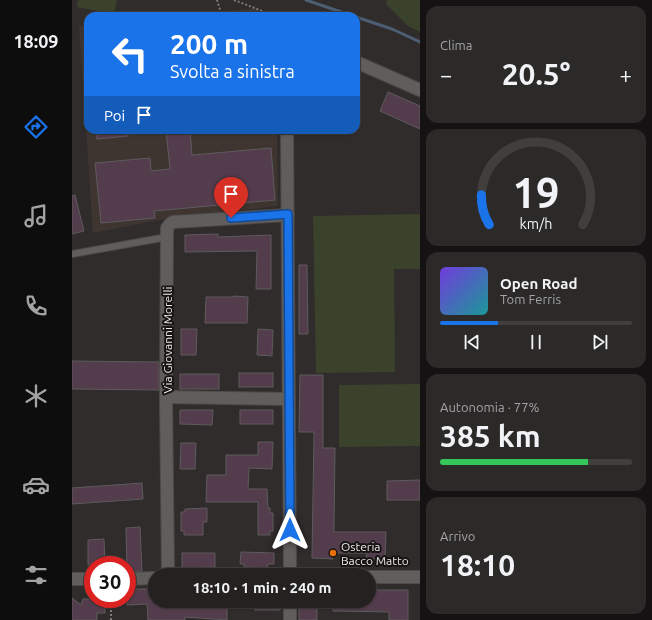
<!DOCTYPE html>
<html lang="it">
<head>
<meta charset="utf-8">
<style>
	:root { --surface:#242120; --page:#2c2929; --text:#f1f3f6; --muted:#a3a3a5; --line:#413e3e; --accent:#1a73e8 }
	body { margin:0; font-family:Ubuntu,sans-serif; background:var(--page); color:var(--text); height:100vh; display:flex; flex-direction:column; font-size:15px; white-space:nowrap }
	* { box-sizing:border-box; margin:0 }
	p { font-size:13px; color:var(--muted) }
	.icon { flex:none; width:22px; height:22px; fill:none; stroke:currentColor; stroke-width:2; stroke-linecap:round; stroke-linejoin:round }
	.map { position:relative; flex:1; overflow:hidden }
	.panel { display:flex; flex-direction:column; gap:6px; padding:6px; background:#141212; width:232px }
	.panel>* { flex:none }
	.hud { position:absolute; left:12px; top:12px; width:276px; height:122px; border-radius:12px; box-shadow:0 1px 3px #0004,0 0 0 1px var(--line); background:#1a73e8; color:#fff; overflow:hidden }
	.speed { position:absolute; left:12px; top:556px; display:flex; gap:8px; font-size:20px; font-weight:700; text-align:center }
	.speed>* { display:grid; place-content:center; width:52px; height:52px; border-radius:50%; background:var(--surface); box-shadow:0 1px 3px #0004,0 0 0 1px var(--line); line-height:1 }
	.speed .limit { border:6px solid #d22; background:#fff; color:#111 }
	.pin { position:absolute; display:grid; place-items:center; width:34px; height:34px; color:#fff; margin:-41px -17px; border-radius:50% 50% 50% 0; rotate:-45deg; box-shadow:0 0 4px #0007 }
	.pin .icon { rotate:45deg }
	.me { position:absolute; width:44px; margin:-22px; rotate:0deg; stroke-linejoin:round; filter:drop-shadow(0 0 3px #0008) }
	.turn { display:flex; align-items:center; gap:14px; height:84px; padding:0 20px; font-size:18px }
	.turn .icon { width:52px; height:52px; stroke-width:2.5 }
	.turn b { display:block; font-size:28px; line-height:34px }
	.then { display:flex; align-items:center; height:38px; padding:0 20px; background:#0003; gap:8px; font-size:15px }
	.big { font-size:30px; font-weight:600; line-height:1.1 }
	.panel .tile { flex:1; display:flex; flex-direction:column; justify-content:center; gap:6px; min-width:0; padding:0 14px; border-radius:12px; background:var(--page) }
	.panel .dial { align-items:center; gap:0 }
	.dial svg { height:104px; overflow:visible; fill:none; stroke:var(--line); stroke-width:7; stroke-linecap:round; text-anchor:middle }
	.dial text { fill:var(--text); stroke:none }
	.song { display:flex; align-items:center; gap:12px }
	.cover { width:48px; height:48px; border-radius:6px; background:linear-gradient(135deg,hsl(260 70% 55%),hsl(180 70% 35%)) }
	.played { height:4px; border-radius:2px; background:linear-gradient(90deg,var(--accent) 30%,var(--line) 30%) }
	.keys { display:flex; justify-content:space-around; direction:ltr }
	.heat { display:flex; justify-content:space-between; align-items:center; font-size:22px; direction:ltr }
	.charge { height:6px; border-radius:3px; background:linear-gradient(90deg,#34c759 77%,var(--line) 0) }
	.trip { position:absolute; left:76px; top:568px; width:228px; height:40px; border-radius:20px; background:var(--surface); box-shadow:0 1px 3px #0004,0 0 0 1px var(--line); font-weight:600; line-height:40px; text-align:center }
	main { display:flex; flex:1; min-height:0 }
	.tab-bar { display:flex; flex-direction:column; width:72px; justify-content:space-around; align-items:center; background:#0e0d0d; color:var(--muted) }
	.tab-bar .icon { width:28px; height:28px }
	.tab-bar .active { color:var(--accent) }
	.tab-bar b { font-size:18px; color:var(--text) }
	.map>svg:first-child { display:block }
</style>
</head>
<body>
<main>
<nav class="tab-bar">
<b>18:09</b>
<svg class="icon active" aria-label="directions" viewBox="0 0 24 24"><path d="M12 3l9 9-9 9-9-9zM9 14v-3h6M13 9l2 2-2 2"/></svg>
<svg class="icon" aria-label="music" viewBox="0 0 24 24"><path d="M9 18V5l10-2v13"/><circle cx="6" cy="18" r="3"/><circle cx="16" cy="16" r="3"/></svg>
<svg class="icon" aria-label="phone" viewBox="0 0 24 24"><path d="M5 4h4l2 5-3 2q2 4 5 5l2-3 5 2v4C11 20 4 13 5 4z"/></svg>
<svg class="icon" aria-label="climate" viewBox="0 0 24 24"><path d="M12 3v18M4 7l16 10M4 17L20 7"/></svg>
<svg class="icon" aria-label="car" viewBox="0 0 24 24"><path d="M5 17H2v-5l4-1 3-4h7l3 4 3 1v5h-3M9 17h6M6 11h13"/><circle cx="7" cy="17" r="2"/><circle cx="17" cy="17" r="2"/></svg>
<svg class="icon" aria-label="filters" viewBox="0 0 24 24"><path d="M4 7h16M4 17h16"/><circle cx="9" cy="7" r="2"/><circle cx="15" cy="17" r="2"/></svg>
</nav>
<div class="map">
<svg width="348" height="620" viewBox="0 0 348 620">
	<rect width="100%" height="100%" fill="#302c2b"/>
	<g fill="#3e3531">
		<polygon points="186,8 187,16 108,16"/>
		<polygon points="16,25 16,130 205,130 206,206 93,219 21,233 7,26"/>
	</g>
	<g fill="#3a422c">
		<polygon points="6,0 45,0 42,14 5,7"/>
		<polygon points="315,0 348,0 348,32 336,26 314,4"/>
		<polygon points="348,214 348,269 322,269 323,372 244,373 241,216"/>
		<polygon points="348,384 348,446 267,447 267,385"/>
	</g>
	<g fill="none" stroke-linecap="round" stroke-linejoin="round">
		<g stroke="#4d5e74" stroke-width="3">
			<polyline points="234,0 281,16"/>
			<polyline points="284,17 320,29 348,42"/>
		</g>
	</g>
	<g fill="#533c4c" stroke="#5e5b5d">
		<polygon points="316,92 348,106 348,129 308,111"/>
		<polygon points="24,130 56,130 56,136 25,139"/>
		<polygon points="94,130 118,130 120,155 199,148 203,200 82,211 83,218 29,223 23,163 78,158 79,171 98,169"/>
		<polygon points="3,195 12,231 0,234 0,196"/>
		<polygon points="146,234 146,237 199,235 199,289 184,289 185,251 113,252 113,235"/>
		<polygon points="227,265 235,265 236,334 227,334"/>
		<polygon points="161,296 176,297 175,323 133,323 134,297 161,297"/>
		<polygon points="109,329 125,329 124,355 109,355"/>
		<polygon points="186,329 201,330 200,356 185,355"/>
		<polygon points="0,361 87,362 87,390 0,389"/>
		<rect x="167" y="373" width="34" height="14"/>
		<rect x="108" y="374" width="39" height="15"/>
		<polygon points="228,375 251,375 251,448 263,448 262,532 314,532 313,559 294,559 295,553 261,553 261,559 240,558 242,432 227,432"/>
		<polygon points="108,410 141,410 140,425 108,424"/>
		<rect x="168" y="410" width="33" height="14"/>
		<polygon points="186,442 201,442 200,469 177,468 176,489 195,489 196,508 198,508 198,513 201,513 201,531 198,531 198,535 186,535 186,502 134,502 135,475 154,475 154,455 186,455"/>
		<polygon points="109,443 124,443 123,469 108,469"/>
		<polygon points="348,480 348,500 315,500 315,481"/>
		<polygon points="70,483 71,499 0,504 0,488"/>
		<polygon points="135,508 135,522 131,522 131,535 112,535 112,531 109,531 109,512 113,512 113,509"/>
		<polygon points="68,527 70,571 55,572 54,528"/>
		<polygon points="32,539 33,565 16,565 16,540"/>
		<polygon points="169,552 202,553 202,564 196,564 195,568 172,567 172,564 168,564"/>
		<polygon points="110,553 143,553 143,567 110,568"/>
		<polygon points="55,589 83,589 83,601 155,601 155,620 113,617 113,620 76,620 75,604 55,605"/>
		<polygon points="297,590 336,590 336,620 317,620 317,612 261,611 261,601 297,601"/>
		<polygon points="0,598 9,605 11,599 33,599 33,613 25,613 25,620 0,620"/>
		<rect x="183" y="601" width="25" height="9"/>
		<rect x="227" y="601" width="18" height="19"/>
	</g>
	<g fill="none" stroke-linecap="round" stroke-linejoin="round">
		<defs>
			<polyline id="lane" points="0,254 95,237"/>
			<g id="street">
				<polyline points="284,62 348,90"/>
				<polyline points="215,130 218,575"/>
				<polyline points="94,397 217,399"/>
				<polyline points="96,575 94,397 95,228 98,224 101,222 216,215"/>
				<polyline points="297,577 348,577"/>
				<polyline points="0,579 21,579"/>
				<polyline points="55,579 83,578"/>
				<polyline points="218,601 218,620"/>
			</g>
		</defs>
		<use href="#lane" stroke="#4e4a49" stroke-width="8"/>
		<use href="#street" stroke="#4e4a49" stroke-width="14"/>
		<g stroke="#7d7a79" stroke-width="2" stroke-dasharray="2 2" stroke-linecap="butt">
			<polyline points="145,0 150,16"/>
			<polyline points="162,0 203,16"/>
			<polyline points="39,620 39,599"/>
		</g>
		<use href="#lane" stroke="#5f5e5c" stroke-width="6"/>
		<use href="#street" stroke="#5f5e5c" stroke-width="12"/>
	</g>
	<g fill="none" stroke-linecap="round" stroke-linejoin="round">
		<defs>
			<polyline id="route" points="159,218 216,214 218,530"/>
		</defs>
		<use href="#route" stroke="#114b97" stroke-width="10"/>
		<use href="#route" stroke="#1a73e8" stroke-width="7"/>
	</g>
	<circle fill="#e8710a" stroke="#171514" stroke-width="1.5" cx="261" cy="553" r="4"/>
	<g text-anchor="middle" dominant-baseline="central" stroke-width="4" stroke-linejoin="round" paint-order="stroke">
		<g font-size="12" fill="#eae8e7" stroke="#171514">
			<text transform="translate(95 340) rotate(-90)">Via Giovanni Morelli</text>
		</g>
		<g font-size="12" fill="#eae8e7" stroke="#171514" text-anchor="start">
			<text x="269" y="546">Osteria<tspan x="269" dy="14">Bacco Matto</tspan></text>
		</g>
	</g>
</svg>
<div class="speed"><div class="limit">30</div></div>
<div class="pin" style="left:159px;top:218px;background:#d93025"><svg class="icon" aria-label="arrive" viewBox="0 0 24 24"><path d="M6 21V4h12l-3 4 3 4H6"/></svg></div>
<svg class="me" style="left:218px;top:530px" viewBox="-20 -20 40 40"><path d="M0-17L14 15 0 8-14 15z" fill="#1a73e8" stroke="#fff" stroke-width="4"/></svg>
<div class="trip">18:10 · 1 min · 240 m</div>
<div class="hud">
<div class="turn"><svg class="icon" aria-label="left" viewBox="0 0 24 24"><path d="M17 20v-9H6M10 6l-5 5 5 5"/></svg><div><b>200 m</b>Svolta a sinistra</div></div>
<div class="then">Poi<svg class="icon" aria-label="arrive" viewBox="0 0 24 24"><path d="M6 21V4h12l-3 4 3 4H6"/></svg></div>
</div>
</div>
<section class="panel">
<div class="tile"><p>Clima</p>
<div class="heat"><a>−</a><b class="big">20.5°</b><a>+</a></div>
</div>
<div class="tile dial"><svg viewBox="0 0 100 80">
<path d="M14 69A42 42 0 1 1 86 69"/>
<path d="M14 69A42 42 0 0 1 8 46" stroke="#1a73e8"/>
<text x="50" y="56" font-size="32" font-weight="700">19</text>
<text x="50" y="72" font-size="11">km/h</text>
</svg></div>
<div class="tile">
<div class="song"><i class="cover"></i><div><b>Open Road</b><p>Tom Ferris</p></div></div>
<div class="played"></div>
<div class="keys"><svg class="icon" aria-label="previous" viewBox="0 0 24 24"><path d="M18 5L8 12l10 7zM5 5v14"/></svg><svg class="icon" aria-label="pause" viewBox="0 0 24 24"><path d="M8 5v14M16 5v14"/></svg><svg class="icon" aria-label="next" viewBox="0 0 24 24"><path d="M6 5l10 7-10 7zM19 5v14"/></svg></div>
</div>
<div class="tile"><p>Autonomia · 77%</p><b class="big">385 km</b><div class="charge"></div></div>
<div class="tile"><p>Arrivo</p><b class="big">18:10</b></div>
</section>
</main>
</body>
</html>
